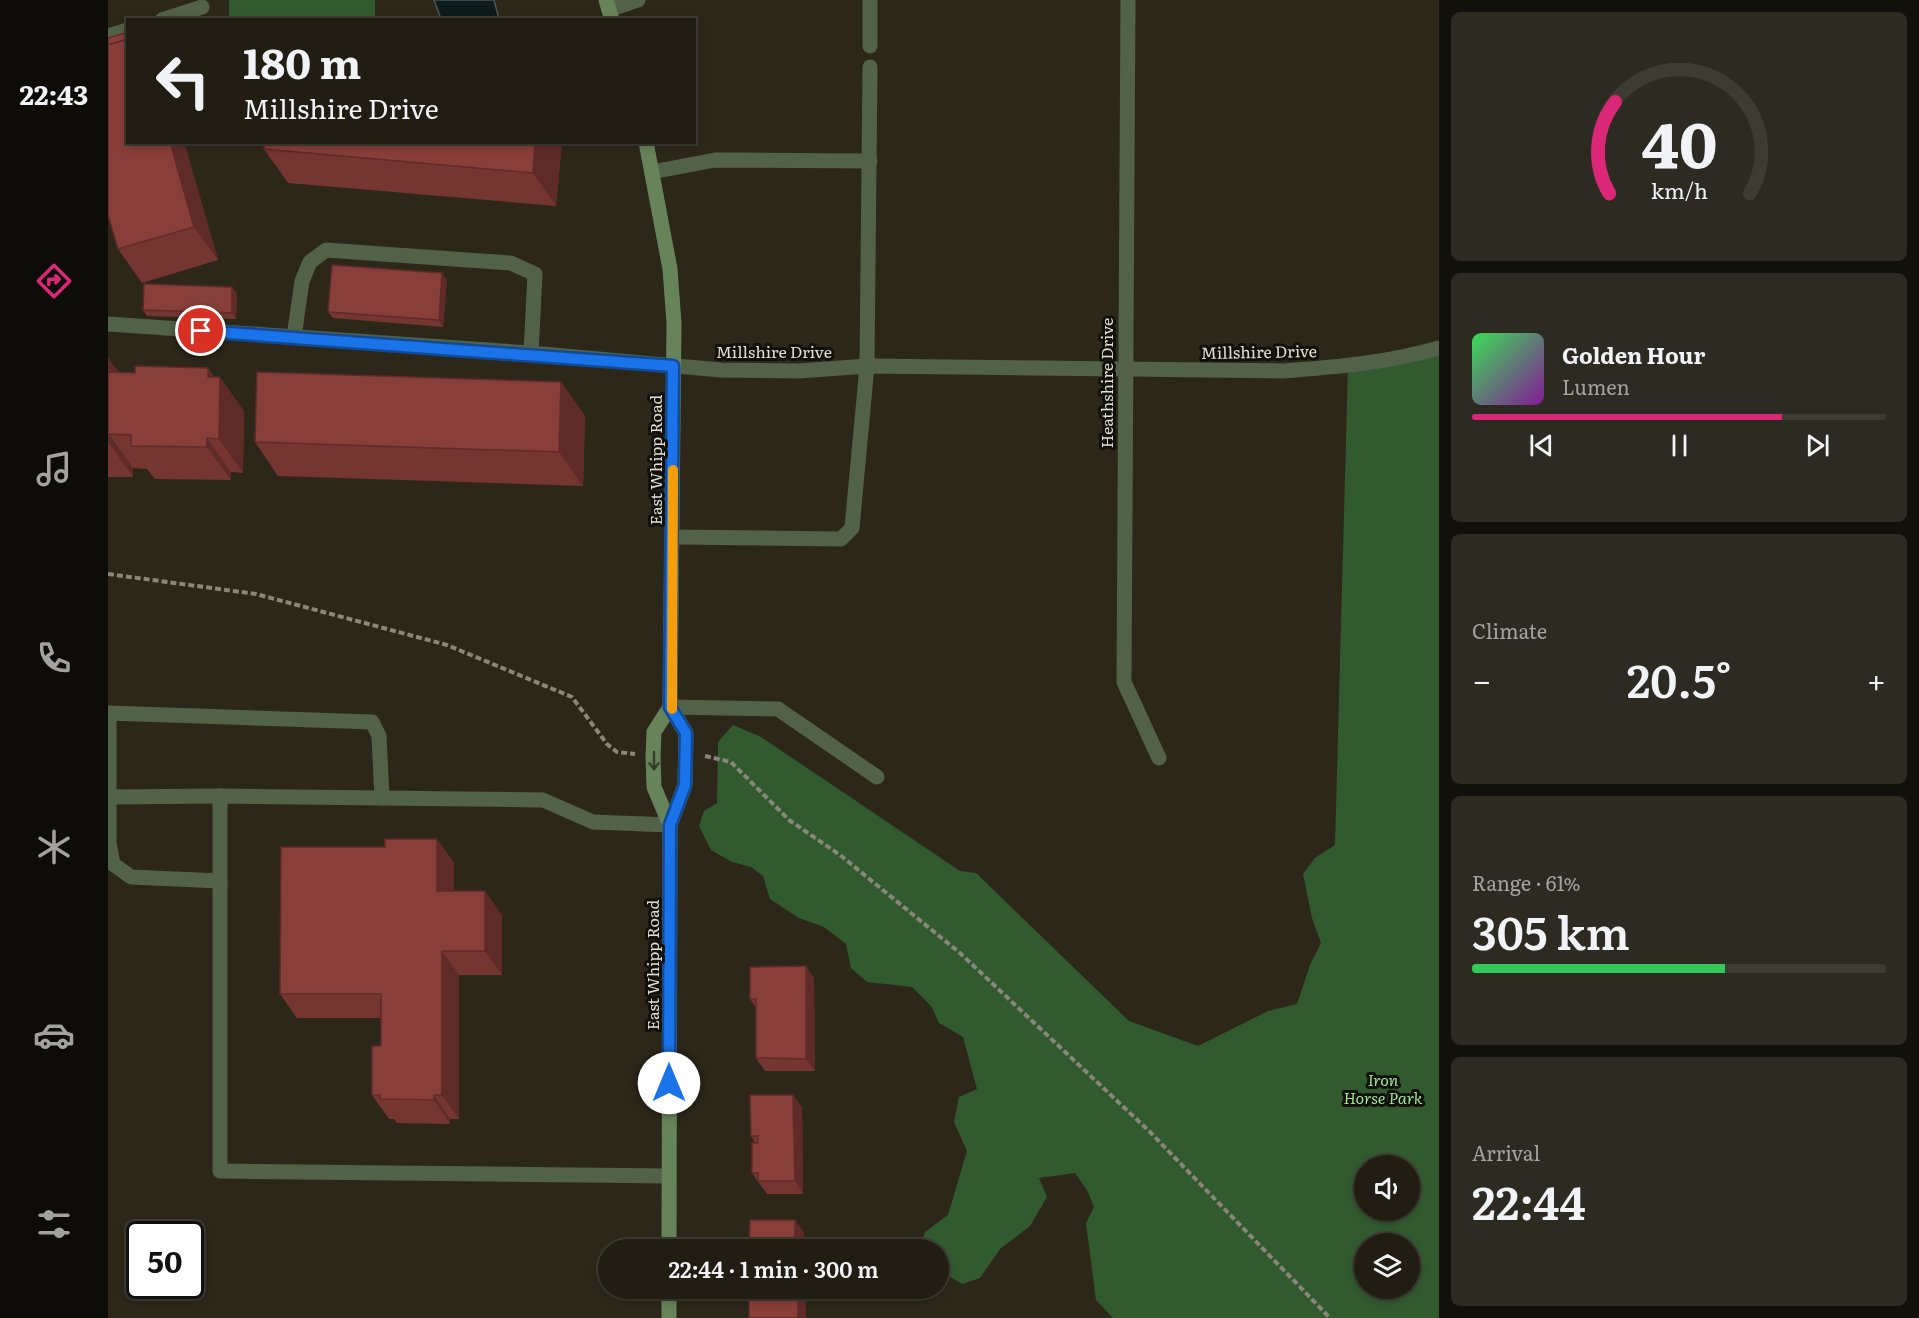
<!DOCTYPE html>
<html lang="en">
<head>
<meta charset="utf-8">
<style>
	:root { --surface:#211d13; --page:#2d2a21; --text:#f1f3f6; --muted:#a2a2a0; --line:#3e3b33; --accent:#db2777 }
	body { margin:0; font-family:Literata,serif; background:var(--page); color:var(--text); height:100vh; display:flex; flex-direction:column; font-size:22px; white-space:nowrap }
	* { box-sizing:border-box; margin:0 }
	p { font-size:20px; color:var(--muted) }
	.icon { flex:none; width:33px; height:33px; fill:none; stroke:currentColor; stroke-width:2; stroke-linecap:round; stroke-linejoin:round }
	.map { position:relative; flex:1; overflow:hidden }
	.drawer { display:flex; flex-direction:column; gap:12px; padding:12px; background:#12100a; width:480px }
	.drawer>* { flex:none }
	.top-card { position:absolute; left:18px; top:18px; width:570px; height:126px; border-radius:0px; box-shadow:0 3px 9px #0003,0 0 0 2px var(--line); background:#211d13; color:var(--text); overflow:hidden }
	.tools { position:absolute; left:1246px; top:1155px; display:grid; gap:12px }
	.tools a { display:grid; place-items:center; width:66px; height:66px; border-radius:50%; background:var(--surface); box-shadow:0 3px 9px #0003,0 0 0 2px var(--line); font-size:30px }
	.speed { position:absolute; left:18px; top:1221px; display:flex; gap:12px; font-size:30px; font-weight:700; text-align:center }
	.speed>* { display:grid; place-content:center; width:78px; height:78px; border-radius:50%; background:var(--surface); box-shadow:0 3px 9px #0003,0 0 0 2px var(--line); line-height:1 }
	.speed .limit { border:3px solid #111; border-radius:9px; background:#fff; color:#111 }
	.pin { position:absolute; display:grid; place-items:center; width:51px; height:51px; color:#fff; margin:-26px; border:3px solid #fff; border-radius:50%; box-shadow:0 2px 6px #0007 }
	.me { position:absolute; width:66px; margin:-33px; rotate:0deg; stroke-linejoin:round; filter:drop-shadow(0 0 4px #0008) }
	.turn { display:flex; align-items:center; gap:21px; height:126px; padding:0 18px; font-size:27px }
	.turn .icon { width:78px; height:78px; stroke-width:2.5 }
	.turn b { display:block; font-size:42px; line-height:51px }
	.big { font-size:45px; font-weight:600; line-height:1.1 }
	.drawer .tile { flex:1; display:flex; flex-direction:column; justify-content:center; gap:9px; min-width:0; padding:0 21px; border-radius:9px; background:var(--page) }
	.drawer .dial { align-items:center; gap:0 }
	.dial svg { height:156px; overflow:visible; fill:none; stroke:var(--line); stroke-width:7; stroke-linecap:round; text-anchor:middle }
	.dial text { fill:var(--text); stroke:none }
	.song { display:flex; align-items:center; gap:18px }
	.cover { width:72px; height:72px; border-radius:9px; background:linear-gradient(135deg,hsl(130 70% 55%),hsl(290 70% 35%)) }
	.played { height:6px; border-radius:3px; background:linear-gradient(90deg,var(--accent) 75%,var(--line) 75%) }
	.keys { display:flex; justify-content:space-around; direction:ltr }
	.heat { display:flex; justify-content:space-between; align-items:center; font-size:33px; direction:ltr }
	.charge { height:9px; border-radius:4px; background:linear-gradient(90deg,#34c759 61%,var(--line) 0) }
	.trip { position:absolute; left:490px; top:1239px; width:351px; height:60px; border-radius:30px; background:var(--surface); box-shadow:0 3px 9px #0003,0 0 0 2px var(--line); font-weight:600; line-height:60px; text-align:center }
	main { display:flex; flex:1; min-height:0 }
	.dock { display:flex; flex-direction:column; width:108px; justify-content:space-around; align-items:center; background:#0d0c08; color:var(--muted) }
	.dock .icon { width:42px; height:42px }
	.dock .active { color:var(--accent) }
	.dock b { font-size:27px; color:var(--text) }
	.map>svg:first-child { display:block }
</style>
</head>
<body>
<main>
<nav class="dock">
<b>22:43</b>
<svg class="icon active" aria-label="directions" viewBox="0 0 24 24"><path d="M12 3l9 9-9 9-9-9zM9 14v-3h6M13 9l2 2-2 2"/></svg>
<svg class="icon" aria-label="music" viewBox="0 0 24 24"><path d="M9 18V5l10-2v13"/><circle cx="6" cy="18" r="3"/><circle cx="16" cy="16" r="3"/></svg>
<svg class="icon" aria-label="phone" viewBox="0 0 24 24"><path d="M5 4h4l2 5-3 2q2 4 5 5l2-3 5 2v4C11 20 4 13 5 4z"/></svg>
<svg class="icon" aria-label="climate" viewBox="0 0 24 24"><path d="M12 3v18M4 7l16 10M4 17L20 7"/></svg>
<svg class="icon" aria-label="car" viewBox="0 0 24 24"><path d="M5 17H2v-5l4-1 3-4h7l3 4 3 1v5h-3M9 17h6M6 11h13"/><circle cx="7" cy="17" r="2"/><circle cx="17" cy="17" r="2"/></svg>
<svg class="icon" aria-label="filters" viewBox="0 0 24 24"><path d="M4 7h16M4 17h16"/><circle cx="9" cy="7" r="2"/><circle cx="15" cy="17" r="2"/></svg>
</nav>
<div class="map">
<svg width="1331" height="1318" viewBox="0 0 1331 1318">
	<rect width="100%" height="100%" fill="#2c2719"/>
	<g fill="#325a2f" fill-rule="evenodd">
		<rect x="121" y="0" width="146" height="19"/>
		<path d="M1331,348V1318H1005L988,1300L978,1223L986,1207L979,1190L967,1173L931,1178L939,1197L922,1226L892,1249L872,1278L854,1284L831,1270V1250L816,1249L813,1245L817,1232L840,1215L859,1151L846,1122L851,1097L869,1089L855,1037L831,1023L823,1006L804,987L759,982L743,968L738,944L716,927L691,918L662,899L655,876L643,867L624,862L603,850L591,826L596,811L609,803L610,742L625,725L653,737L852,871L868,873L1021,1021L1090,1046L1160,1011L1189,1004L1202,965L1213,943L1204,918L1195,874L1207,858L1227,845L1240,367ZM1257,1166H1302V1210H1257ZM1257,1244H1302V1288H1257Z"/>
	</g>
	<polygon fill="#0d1b1c" stroke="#4c5553" stroke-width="1.5" points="326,0 386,0 391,19 333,19"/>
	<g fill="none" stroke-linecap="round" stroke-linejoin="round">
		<g stroke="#8a867b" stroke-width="4" stroke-dasharray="6 3" stroke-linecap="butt">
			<polyline points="0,574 148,594 339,645 464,697 499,744 509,752 527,754"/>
			<polyline points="597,756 623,762 681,820 732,855 852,953 1041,1131 1222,1318"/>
		</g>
		<g stroke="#516248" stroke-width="15">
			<polyline points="501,10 530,0"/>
			<polyline points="54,20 94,7"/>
			<polyline points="0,36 20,30"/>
			<polyline points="762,46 762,0"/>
			<polyline points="544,172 607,160 762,161"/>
			<polyline points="186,337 194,281 202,262 218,250 403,263 427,274 423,353"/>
			<polyline points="565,537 733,539 744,528 759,366 762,67"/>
			<polyline points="562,707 670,709 769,777"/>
			<polyline points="0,797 112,796"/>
			<polyline points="112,881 23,877 5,864 1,843 1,713 264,722 271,736 274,798"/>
			<polyline points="561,1176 112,1171 112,796 435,800 485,822 562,825"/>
		</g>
		<g stroke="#516248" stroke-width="15">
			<polyline points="1020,0 1016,682 1051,758"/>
			<path d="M0,324L423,353L613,370L691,371L759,366L1175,371C1228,367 1279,363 1331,348"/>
		</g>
		<g stroke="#67835a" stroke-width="15">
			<polyline points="498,0 504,20"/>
			<polyline points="538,142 562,269 566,323 562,707 546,732 545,757 546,787 562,825"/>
			<polyline points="561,1250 562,825 577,785 578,733 562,707"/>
			<polyline points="561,1318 561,1288"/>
		</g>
	</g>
	<g fill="#753531">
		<polygon points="20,142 76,142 110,260 34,283 10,249"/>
		<polygon points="454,142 448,206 180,183 156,149"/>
		<polygon points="339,280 335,327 225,318 220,312"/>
		<polygon points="129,293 128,319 39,316 35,310"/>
		<polygon points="0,359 11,372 107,377 136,411 135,473 123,472 123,480 47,479 39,469 25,468 25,477 0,477"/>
		<polygon points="453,382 477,416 475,486 170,476 147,442"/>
		<polygon points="329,839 346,863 346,891 394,915 394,975 351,975 351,1119 342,1119 342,1124 289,1123 286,1119 281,1119 264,1095 273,1046 273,1018 189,1018 172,994 277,847"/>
		<polygon points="706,978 707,1071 657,1071 648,1058 648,1008 642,999"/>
		<polygon points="694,1107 695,1194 659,1194 644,1173 647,1143 643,1136"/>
	</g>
	<g fill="#5f2b28">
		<polygon points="62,142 76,142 110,260 86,227"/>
		<polygon points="427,142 454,142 448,206 425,173"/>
		<polygon points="334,273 339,280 335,327 331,320"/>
		<polygon points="124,287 129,293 128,319 124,313"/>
		<polygon points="1,359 25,393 1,372"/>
		<polygon points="100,368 112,384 112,377 136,411 135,473 111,439 100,377"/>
		<polygon points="453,382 477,416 475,486 451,452"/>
		<polygon points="1,434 25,468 25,477 1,443"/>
		<polygon points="99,438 123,472 123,480 99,447"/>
		<polygon points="329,839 346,863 346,915 329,891"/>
		<polygon points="377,891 394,915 394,975 377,951"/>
		<polygon points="334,951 351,975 351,1119 334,1095"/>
		<polygon points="698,966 706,978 707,1071 698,1059"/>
		<polygon points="326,1095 342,1119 342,1124 326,1100"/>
		<polygon points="685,1095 694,1107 695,1194 687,1181"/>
		<polygon points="687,1220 696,1232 696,1250 687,1250"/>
		<polygon points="690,1288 696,1288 698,1294 698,1318 690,1318"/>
	</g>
	<g fill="#883e39" stroke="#5f2b28" stroke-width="1.5">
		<polygon points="20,32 20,39 0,45 0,38"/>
		<polygon points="20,39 20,142 62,142 86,227 10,249 0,215 0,45"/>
		<polygon points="156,142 427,142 425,173 156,149"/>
		<polygon points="224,265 334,273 331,320 220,312"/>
		<polygon points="36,284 124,287 124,313 35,310"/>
		<polygon points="0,359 1,359 1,372 27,373 27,366 100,368 100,377 112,377 111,439 99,438 99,447 23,446 23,435 1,434 1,443 0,443"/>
		<polygon points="149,372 453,382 451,452 147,442"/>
		<polygon points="277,839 329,839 329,891 377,891 377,951 334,951 334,1095 326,1095 326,1100 272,1099 272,1095 264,1095 264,1046 273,1046 273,994 172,994 173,847 277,847"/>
		<polygon points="698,966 698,1059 648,1058 648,999 642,999 642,967"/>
		<polygon points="642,1095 685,1095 687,1181 650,1181 650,1173 644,1173 644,1143 650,1143 650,1136 643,1136"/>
		<polygon points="642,1220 687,1220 687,1250 641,1250"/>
		<rect x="641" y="1288" width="49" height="30"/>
	</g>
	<defs><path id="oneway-shaft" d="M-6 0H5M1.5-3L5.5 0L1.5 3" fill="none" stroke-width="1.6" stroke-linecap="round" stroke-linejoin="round" transform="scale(1.5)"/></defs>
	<use stroke="#343e2a" href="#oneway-shaft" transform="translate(546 761) rotate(90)"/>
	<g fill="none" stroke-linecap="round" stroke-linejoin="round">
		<defs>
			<polyline id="route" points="93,331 565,366 562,707 578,733 577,785 562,825 561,1083"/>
		</defs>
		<use href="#route" stroke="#114b97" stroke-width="15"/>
		<use href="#route" stroke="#1a73e8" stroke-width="10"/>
		<polyline stroke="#f59e0b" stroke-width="10" points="564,709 565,470"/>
	</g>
	<g text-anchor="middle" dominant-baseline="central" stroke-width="6" stroke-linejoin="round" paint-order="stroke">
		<g font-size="16" fill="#e0ddd4" stroke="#12100a">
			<text x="666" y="351">Millshire Drive</text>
			<text transform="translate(1151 351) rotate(-1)">Millshire Drive</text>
			<text transform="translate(998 383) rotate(-90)">Heathshire Drive</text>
			<text transform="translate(547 460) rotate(-90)">East Whipp Road</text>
			<text transform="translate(544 965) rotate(-90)">East Whipp Road</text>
		</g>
		<g font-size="16" font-style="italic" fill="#9be594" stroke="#12100a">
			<text x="1275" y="1079">Iron<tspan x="1275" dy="18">Horse Park</tspan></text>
		</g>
	</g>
</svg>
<div class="tools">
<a><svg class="icon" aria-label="sound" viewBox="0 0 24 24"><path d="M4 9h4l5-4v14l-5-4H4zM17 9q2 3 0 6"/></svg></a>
<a><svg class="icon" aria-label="layers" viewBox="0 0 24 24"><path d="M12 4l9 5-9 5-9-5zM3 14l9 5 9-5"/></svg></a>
</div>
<div class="speed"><div class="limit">50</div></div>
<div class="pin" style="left:93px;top:331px;background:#d93025"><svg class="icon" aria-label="arrive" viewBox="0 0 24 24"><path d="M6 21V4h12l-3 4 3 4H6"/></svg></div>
<svg class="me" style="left:561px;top:1083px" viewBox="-20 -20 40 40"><circle r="19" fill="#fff"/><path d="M0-13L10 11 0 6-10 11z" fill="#1a73e8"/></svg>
<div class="trip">22:44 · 1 min · 300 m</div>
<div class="top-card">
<div class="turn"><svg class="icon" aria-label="left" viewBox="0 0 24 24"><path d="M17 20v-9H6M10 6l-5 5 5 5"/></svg><div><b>180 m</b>Millshire Drive</div></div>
</div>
</div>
<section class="drawer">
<div class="tile dial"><svg viewBox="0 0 100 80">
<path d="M14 69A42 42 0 1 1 86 69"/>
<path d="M14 69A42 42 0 0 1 17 22" stroke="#db2777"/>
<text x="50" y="56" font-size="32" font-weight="700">40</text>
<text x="50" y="72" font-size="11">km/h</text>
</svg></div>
<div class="tile">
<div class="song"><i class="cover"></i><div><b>Golden Hour</b><p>Lumen</p></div></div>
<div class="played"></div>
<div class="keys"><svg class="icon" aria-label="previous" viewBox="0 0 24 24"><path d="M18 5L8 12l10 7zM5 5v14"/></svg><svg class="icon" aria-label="pause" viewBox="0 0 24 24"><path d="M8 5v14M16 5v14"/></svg><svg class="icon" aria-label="next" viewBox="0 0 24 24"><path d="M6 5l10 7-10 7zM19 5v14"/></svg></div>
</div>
<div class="tile"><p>Climate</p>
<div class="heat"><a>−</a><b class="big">20.5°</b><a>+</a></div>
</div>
<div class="tile"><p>Range · 61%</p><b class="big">305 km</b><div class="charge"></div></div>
<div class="tile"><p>Arrival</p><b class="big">22:44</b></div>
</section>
</main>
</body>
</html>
